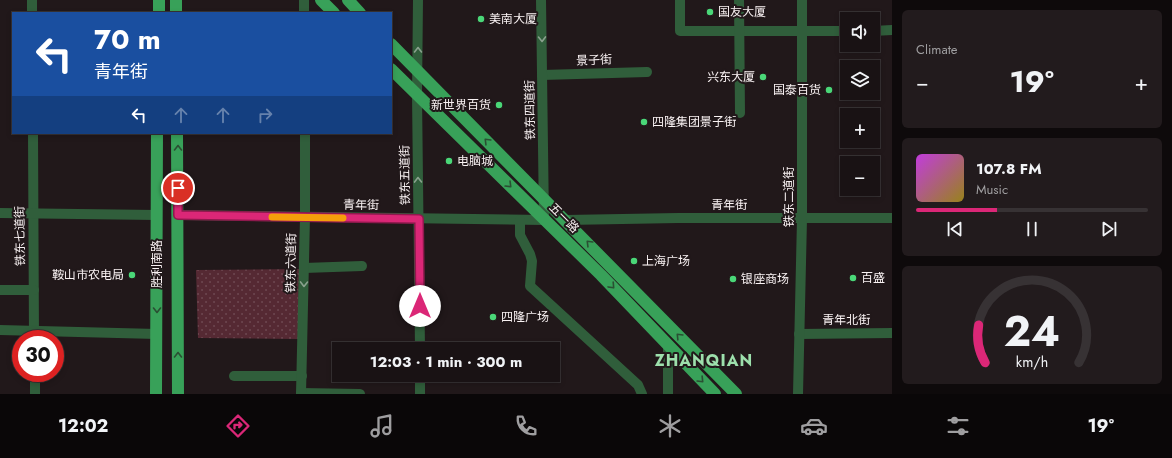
<!DOCTYPE html>
<html lang="en">
<head>
<meta charset="utf-8">
<style>
	:root { --surface:#191214; --page:#221b1d; --text:#f1f3f6; --muted:#9f9ea0; --line:#373234; --accent:#db2777 }
	body { margin:0; font-family:Jost,"Noto Sans SC",sans-serif; background:var(--page); color:var(--text); height:100vh; display:flex; flex-direction:column; font-size:15px; white-space:nowrap }
	* { box-sizing:border-box; margin:0 }
	p { font-size:13px; color:var(--muted) }
	.icon { flex:none; width:22px; height:22px; fill:none; stroke:currentColor; stroke-width:2; stroke-linecap:round; stroke-linejoin:round }
	.map { position:relative; flex:1; overflow:hidden }
	.drawer { display:flex; flex-direction:column; gap:10px; padding:10px; background:#0e0a0b; width:280px }
	.drawer>* { flex:none }
	.guide { position:absolute; left:12px; top:12px; width:380px; height:122px; border-radius:0px; box-shadow:0 2px 6px #0003,0 0 0 1px var(--line); background:#1a4fa0; color:#fff; overflow:hidden }
	.buttons { position:absolute; left:840px; top:12px; display:grid; gap:8px }
	.buttons a { display:grid; place-items:center; width:40px; height:40px; border-radius:0px; background:var(--surface); box-shadow:0 2px 6px #0003,0 0 0 1px var(--line); font-size:20px }
	.speed { position:absolute; left:12px; top:330px; display:flex; gap:8px; font-size:20px; font-weight:700; text-align:center }
	.speed>* { display:grid; place-content:center; width:52px; height:52px; border-radius:50%; background:var(--surface); box-shadow:0 2px 6px #0003,0 0 0 1px var(--line); line-height:1 }
	.speed .limit { border:6px solid #d22; background:#fff; color:#111 }
	.pin { position:absolute; display:grid; place-items:center; width:34px; height:34px; color:#fff; margin:-17px; border:2px solid #fff; border-radius:50%; box-shadow:0 1px 4px #0007 }
	.me { position:absolute; width:44px; margin:-22px; rotate:0deg; stroke-linejoin:round; filter:drop-shadow(0 0 3px #0008) }
	.turn { display:flex; align-items:center; gap:14px; height:84px; padding:0 16px; font-size:18px }
	.turn .icon { width:52px; height:52px; stroke-width:2.5 }
	.turn b { display:block; font-size:28px; line-height:34px }
	.lanes { display:flex; align-items:center; height:38px; padding:0 16px; background:#0003; justify-content:center; gap:20px; direction:ltr }
	.lanes .off { opacity:.35 }
	.big { font-size:30px; font-weight:700; line-height:1.1 }
	.drawer .tile { flex:1; display:flex; flex-direction:column; justify-content:center; gap:6px; min-width:0; padding:0 14px; border-radius:6px; background:var(--page) }
	.drawer .dial { align-items:center; gap:0 }
	.dial svg { height:104px; overflow:visible; fill:none; stroke:var(--line); stroke-width:7; stroke-linecap:round; text-anchor:middle }
	.dial text { fill:var(--text); stroke:none }
	.song { display:flex; align-items:center; gap:12px }
	.cover { width:48px; height:48px; border-radius:6px; background:linear-gradient(135deg,hsl(290 70% 55%),hsl(50 70% 35%)) }
	.played { height:4px; border-radius:2px; background:linear-gradient(90deg,var(--accent) 35%,var(--line) 35%) }
	.keys { display:flex; justify-content:space-around; direction:ltr }
	.heat { display:flex; justify-content:space-between; align-items:center; font-size:22px; direction:ltr }
	.trip { position:absolute; left:332px; top:342px; width:228px; height:40px; border-radius:0px; background:var(--surface); box-shadow:0 2px 6px #0003,0 0 0 1px var(--line); font-weight:700; line-height:40px; text-align:center }
	.tabs { display:flex; height:64px; justify-content:space-around; align-items:center; background:#0a0708; color:var(--muted) }
	.tabs .icon { width:28px; height:28px }
	.tabs .selected { color:var(--accent) }
	.tabs b { font-size:18px; color:var(--text) }
	main { display:flex; flex:1; min-height:0 }
	.map>svg:first-child { display:block }
</style>
</head>
<body>
<main>
<div class="map">
<svg width="892" height="394" viewBox="0 0 892 394">
	<defs>
		<pattern id="grass-dots" width="8" height="8" patternUnits="userSpaceOnUse"><rect width="8" height="8" fill="#552933"/><path d="M2 2h.1M6 6h.1" fill="none" stroke="#6e4851" stroke-width="1.8" stroke-linecap="round"/></pattern>
	</defs>
	<rect width="100%" height="100%" fill="#21181a"/>
	<polygon fill="url(#grass-dots)" points="299,269 298,339 198,338 196,270"/>
	<g fill="none" stroke-linecap="round" stroke-linejoin="round">
		<g stroke="#305e3b" stroke-width="10">
			<polyline points="32,0 32,13"/>
			<polyline points="304,0 304,13"/>
			<polyline points="418,0 417,95 420,349"/>
			<polyline points="680,0 680,31 847,31"/>
			<polyline points="739,0 740,113"/>
			<polyline points="873,31 892,30"/>
			<polyline points="542,75 647,72"/>
			<polyline points="33,133 34,339"/>
			<polyline points="0,213 157,215"/>
			<polyline points="178,215 544,220 541,0"/>
			<polyline points="520,220 520,235 530,254 532,261 530,286 638,385 642,394"/>
			<polyline points="566,220 678,218 892,218"/>
			<polyline points="304,268 362,266"/>
			<polyline points="0,290 34,290"/>
			<polyline points="0,330 157,334"/>
			<polyline points="799,334 892,333"/>
			<polyline points="35,373 35,394"/>
			<polyline points="420,375 420,394"/>
			<polyline points="234,376 302,376"/>
			<polyline points="301,393 360,394"/>
			<polyline points="301,394 305,217 305,133"/>
			<polyline points="668,394 668,346"/>
			<polyline points="798,394 802,219 802,0"/>
		</g>
		<g stroke="#38a159" stroke-width="12">
			<polyline points="176,0 176,13"/>
			<polyline points="321,0 334,13"/>
			<polyline points="348,0 360,13"/>
			<polyline points="159,13 159,0"/>
			<polyline points="391,44 736,394"/>
			<polyline points="391,69 601,275 715,394"/>
			<polyline points="177,133 178,394"/>
			<polyline points="156,394 157,133"/>
		</g>
	</g>
	<defs><path id="oneway-chevron" d="M-2-3.5L2.5 0L-2 3.5" fill="none" stroke-width="1.6" stroke-linecap="round" stroke-linejoin="round"/></defs>
	<g stroke="#8aa18e">
		<use href="#oneway-chevron" transform="translate(542 39) rotate(89)"/>
		<use href="#oneway-chevron" transform="translate(418 50) rotate(-90)"/>
		<use href="#oneway-chevron" transform="translate(418 180) rotate(-91)"/>
		<use href="#oneway-chevron" transform="translate(304 284) rotate(91)"/>
	</g>
	<g stroke="#2a4f33">
		<use href="#oneway-chevron" transform="translate(487 141) rotate(-135)"/>
		<use href="#oneway-chevron" transform="translate(178 148) rotate(-90)"/>
		<use href="#oneway-chevron" transform="translate(509 185) rotate(45)"/>
		<use href="#oneway-chevron" transform="translate(589 243) rotate(-135)"/>
		<use href="#oneway-chevron" transform="translate(612 286) rotate(47)"/>
		<use href="#oneway-chevron" transform="translate(157 310) rotate(90)"/>
		<use href="#oneway-chevron" transform="translate(679 336) rotate(-134)"/>
		<use href="#oneway-chevron" transform="translate(178 355) rotate(-90)"/>
		<use href="#oneway-chevron" transform="translate(701 380) rotate(46)"/>
	</g>
	<g fill="none" stroke-linecap="round" stroke-linejoin="round">
		<defs>
			<polyline id="route" points="178,188 178,215 419,219 420,306"/>
		</defs>
		<use href="#route" stroke="#8e194d" stroke-width="10"/>
		<use href="#route" stroke="#db2777" stroke-width="7"/>
		<polyline stroke="#f59e0b" stroke-width="7" points="272,217 343,218"/>
	</g>
	<g fill="#4ad778" stroke="#21181a" stroke-width="1.5">
		<circle cx="710" cy="12" r="4"/>
		<circle cx="481" cy="19" r="4"/>
		<circle cx="763" cy="77" r="4"/>
		<circle cx="829" cy="90" r="4"/>
		<circle cx="499" cy="105" r="4"/>
		<circle cx="644" cy="122" r="4"/>
		<circle cx="449" cy="161" r="4"/>
		<circle cx="634" cy="261" r="4"/>
		<circle cx="132" cy="275" r="4"/>
		<circle cx="853" cy="278" r="4"/>
		<circle cx="733" cy="279" r="4"/>
		<circle cx="493" cy="317" r="4"/>
	</g>
	<g text-anchor="middle" dominant-baseline="central" stroke-width="4" stroke-linejoin="round" paint-order="stroke">
		<g font-size="12" fill="#f9f2f3" stroke="#21181a" text-anchor="start">
			<text x="718" y="12">国友大厦</text>
			<text x="489" y="19">美南大厦</text>
			<text x="755" y="77" text-anchor="end">兴东大厦</text>
			<text x="821" y="90" text-anchor="end">国泰百货</text>
			<text x="491" y="105" text-anchor="end">新世界百货</text>
			<text x="652" y="122">四隆集团景子街</text>
			<text x="457" y="161">电脑城</text>
			<text x="642" y="261">上海广场</text>
			<text x="124" y="275" text-anchor="end">鞍山市农电局</text>
			<text x="861" y="278">百盛</text>
			<text x="741" y="279">银座商场</text>
			<text x="501" y="317">四隆广场</text>
		</g>
		<g font-size="12" fill="#f9f2f3" stroke="#21181a">
			<text transform="translate(594 60) rotate(-2)">景子街</text>
			<text transform="translate(530 110) rotate(-91)">铁东四道街</text>
			<text transform="translate(405 175) rotate(-91)">铁东五道街</text>
			<text transform="translate(789 197) rotate(-90)">铁东二道街</text>
			<text transform="translate(361 205) rotate(1)">青年街</text>
			<text x="729" y="205">青年街</text>
			<text transform="translate(564 218) rotate(45)">五一路</text>
			<text transform="translate(20 236) rotate(-91)">铁东七道街</text>
			<text transform="translate(291 263) rotate(-89)">铁东六道街</text>
			<text transform="translate(157 264) rotate(-90)">胜利南路</text>
			<text x="846" y="320">青年北街</text>
		</g>
		<g font-size="16" font-weight="bold" letter-spacing="1" fill="#9de0ac" stroke="#21181a">
			<text x="704" y="360">ZHANQIAN</text>
		</g>
	</g>
</svg>
<div class="buttons">
<a><svg class="icon" aria-label="sound" viewBox="0 0 24 24"><path d="M4 9h4l5-4v14l-5-4H4zM17 9q2 3 0 6"/></svg></a>
<a><svg class="icon" aria-label="layers" viewBox="0 0 24 24"><path d="M12 4l9 5-9 5-9-5zM3 14l9 5 9-5"/></svg></a>
<a>+</a>
<a>−</a>
</div>
<div class="speed"><div class="limit">30</div></div>
<div class="pin" style="left:178px;top:188px;background:#d93025"><svg class="icon" aria-label="arrive" viewBox="0 0 24 24"><path d="M6 21V4h12l-3 4 3 4H6"/></svg></div>
<svg class="me" style="left:420px;top:306px" viewBox="-20 -20 40 40"><circle r="19" fill="#fff"/><path d="M0-13L10 11 0 6-10 11z" fill="#db2777"/></svg>
<div class="trip">12:03 · 1 min · 300 m</div>
<div class="guide">
<div class="turn"><svg class="icon" aria-label="left" viewBox="0 0 24 24"><path d="M17 20v-9H6M10 6l-5 5 5 5"/></svg><div><b>70 m</b>青年街</div></div>
<div class="lanes"><svg class="icon" aria-label="left" viewBox="0 0 24 24"><path d="M17 20v-9H6M10 6l-5 5 5 5"/></svg><svg class="icon off" aria-label="ahead" viewBox="0 0 24 24"><path d="M12 20V5M6 11l6-6 6 6"/></svg><svg class="icon off" aria-label="ahead" viewBox="0 0 24 24"><path d="M12 20V5M6 11l6-6 6 6"/></svg><svg class="icon off" aria-label="right" viewBox="0 0 24 24"><path d="M7 20v-9h11M14 6l5 5-5 5"/></svg></div>
</div>
</div>
<section class="drawer">
<div class="tile"><p>Climate</p>
<div class="heat"><a>−</a><b class="big">19°</b><a>+</a></div>
</div>
<div class="tile">
<div class="song"><i class="cover"></i><div><b>107.8 FM</b><p>Music</p></div></div>
<div class="played"></div>
<div class="keys"><svg class="icon" aria-label="previous" viewBox="0 0 24 24"><path d="M18 5L8 12l10 7zM5 5v14"/></svg><svg class="icon" aria-label="pause" viewBox="0 0 24 24"><path d="M8 5v14M16 5v14"/></svg><svg class="icon" aria-label="next" viewBox="0 0 24 24"><path d="M6 5l10 7-10 7zM19 5v14"/></svg></div>
</div>
<div class="tile dial"><svg viewBox="0 0 100 80">
<path d="M14 69A42 42 0 1 1 86 69"/>
<path d="M14 69A42 42 0 0 1 9 40" stroke="#db2777"/>
<text x="50" y="56" font-size="32" font-weight="700">24</text>
<text x="50" y="72" font-size="11">km/h</text>
</svg></div>
</section>
</main>
<nav class="tabs">
<b>12:02</b>
<svg class="icon selected" aria-label="directions" viewBox="0 0 24 24"><path d="M12 3l9 9-9 9-9-9zM9 14v-3h6M13 9l2 2-2 2"/></svg>
<svg class="icon" aria-label="music" viewBox="0 0 24 24"><path d="M9 18V5l10-2v13"/><circle cx="6" cy="18" r="3"/><circle cx="16" cy="16" r="3"/></svg>
<svg class="icon" aria-label="phone" viewBox="0 0 24 24"><path d="M5 4h4l2 5-3 2q2 4 5 5l2-3 5 2v4C11 20 4 13 5 4z"/></svg>
<svg class="icon" aria-label="climate" viewBox="0 0 24 24"><path d="M12 3v18M4 7l16 10M4 17L20 7"/></svg>
<svg class="icon" aria-label="car" viewBox="0 0 24 24"><path d="M5 17H2v-5l4-1 3-4h7l3 4 3 1v5h-3M9 17h6M6 11h13"/><circle cx="7" cy="17" r="2"/><circle cx="17" cy="17" r="2"/></svg>
<svg class="icon" aria-label="filters" viewBox="0 0 24 24"><path d="M4 7h16M4 17h16"/><circle cx="9" cy="7" r="2"/><circle cx="15" cy="17" r="2"/></svg>
<b>19°</b>
</nav>
</body>
</html>
